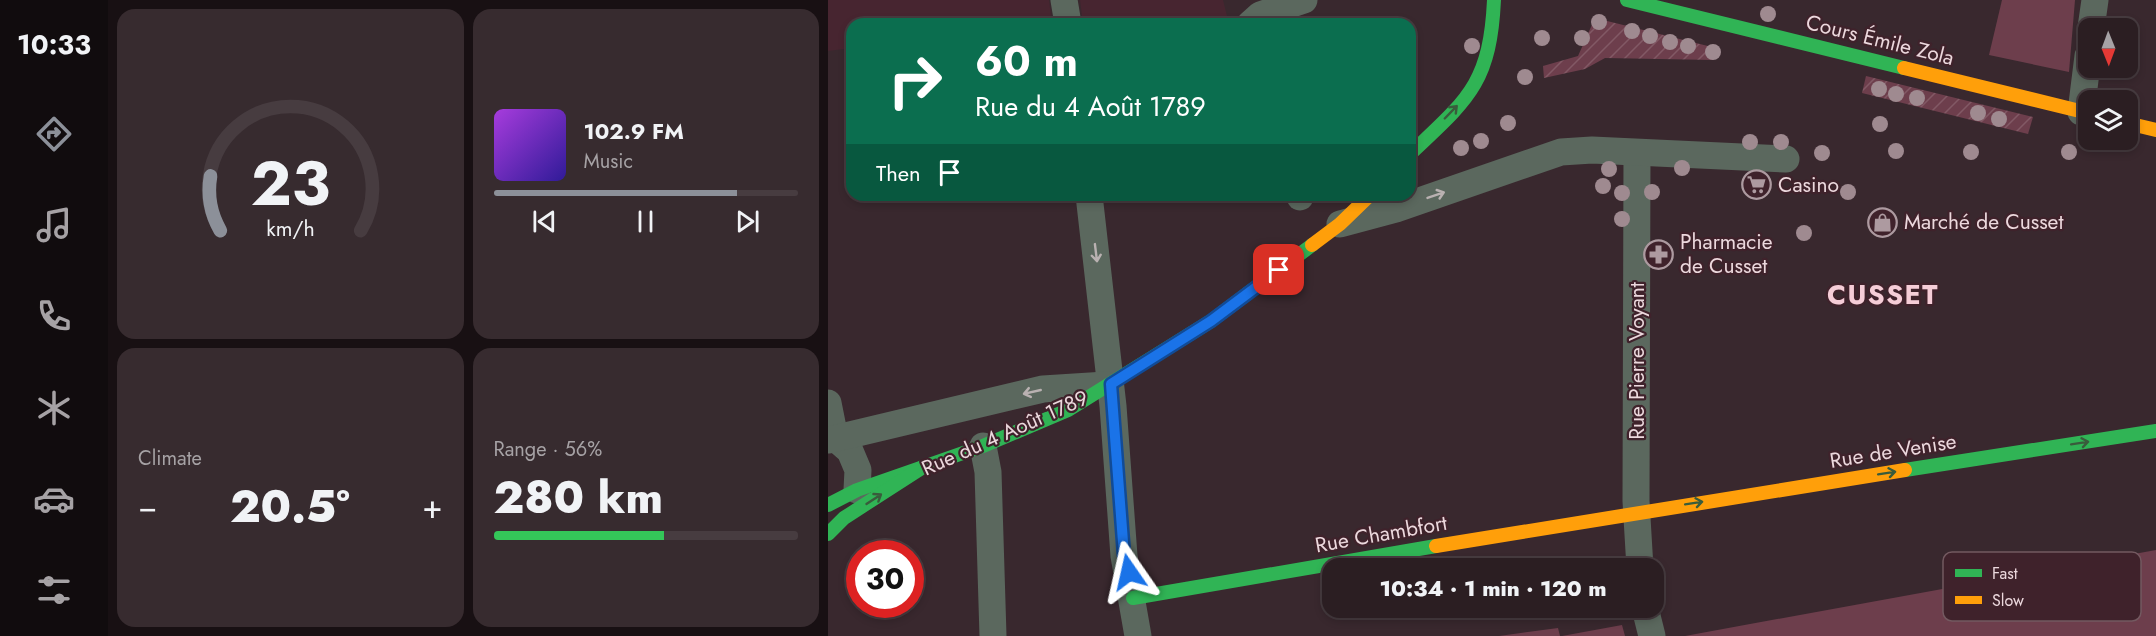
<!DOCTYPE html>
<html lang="en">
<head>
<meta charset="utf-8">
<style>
	:root { --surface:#2b1e22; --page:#372b2f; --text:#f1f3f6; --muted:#a6a2a5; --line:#473c40; --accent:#8c9099 }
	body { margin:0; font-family:Jost,sans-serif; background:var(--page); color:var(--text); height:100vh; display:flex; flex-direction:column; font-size:22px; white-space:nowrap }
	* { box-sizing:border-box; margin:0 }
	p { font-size:20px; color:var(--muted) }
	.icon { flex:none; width:33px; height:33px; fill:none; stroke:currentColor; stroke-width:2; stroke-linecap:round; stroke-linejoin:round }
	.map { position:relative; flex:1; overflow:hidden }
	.drawer { display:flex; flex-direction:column; gap:9px; padding:9px; background:#181013; width:720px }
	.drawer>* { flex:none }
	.top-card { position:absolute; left:18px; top:18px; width:570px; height:183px; border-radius:18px; box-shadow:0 3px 9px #0003,0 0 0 2px var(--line); background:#0b6e4f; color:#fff; overflow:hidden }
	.needle { width:39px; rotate:179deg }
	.fabs { position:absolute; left:1250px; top:18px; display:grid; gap:12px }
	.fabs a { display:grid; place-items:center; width:60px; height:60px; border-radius:12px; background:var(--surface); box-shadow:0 3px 9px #0003,0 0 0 2px var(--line); font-size:30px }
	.speed { position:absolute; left:18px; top:540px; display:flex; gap:12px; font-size:30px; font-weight:700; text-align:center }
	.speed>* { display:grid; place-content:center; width:78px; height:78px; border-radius:50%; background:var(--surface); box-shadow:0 3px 9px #0003,0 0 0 2px var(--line); line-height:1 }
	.speed .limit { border:9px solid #d22; background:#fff; color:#111 }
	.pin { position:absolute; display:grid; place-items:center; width:51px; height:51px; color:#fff; margin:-26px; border-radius:12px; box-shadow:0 3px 9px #0006 }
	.me { position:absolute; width:66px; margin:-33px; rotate:349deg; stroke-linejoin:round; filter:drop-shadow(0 0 4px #0008) }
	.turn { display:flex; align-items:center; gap:21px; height:126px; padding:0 30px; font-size:27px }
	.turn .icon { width:78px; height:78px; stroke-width:2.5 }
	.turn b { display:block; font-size:42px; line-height:51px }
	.then { display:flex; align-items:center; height:57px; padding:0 30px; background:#0003; gap:12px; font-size:22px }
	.big { font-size:45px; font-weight:800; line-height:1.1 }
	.drawer .card { flex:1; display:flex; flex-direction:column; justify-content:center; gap:9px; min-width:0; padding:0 21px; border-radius:18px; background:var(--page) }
	.drawer .dial { align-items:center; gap:0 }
	.dial svg { height:156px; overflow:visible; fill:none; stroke:var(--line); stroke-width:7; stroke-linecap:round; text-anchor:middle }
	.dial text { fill:var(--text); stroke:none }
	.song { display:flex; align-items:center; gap:18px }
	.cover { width:72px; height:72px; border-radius:9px; background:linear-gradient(135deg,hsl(280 70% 55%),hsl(250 70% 35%)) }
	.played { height:6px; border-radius:3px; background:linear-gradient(90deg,var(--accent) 80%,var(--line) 80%) }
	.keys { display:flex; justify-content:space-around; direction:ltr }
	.heat { display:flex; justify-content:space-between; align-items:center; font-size:33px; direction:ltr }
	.charge { height:9px; border-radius:4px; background:linear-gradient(90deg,#34c759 56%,var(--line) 0) }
	.drawer .tiles { flex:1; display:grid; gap:9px; grid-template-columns:repeat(2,1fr) }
	.trip { position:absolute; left:494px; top:558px; width:342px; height:60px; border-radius:18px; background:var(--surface); box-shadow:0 3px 9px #0003,0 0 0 2px var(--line); font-weight:800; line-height:60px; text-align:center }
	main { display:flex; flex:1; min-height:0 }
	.tab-bar { display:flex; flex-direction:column; width:108px; justify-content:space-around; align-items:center; background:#110c0e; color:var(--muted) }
	.tab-bar .icon { width:42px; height:42px }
	.tab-bar .on { color:var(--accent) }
	.tab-bar b { font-size:27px; color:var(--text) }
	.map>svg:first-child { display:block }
</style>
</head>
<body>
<main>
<nav class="tab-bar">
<b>10:33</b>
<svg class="icon on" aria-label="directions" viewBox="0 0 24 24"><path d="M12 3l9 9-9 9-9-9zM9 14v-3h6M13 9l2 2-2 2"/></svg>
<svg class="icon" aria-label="music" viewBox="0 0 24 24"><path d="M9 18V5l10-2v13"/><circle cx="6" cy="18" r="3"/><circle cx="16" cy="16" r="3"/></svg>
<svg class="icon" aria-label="phone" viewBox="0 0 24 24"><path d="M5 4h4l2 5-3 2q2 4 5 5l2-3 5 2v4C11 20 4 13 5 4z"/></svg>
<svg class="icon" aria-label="climate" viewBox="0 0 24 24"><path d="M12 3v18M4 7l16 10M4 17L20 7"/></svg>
<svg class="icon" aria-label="car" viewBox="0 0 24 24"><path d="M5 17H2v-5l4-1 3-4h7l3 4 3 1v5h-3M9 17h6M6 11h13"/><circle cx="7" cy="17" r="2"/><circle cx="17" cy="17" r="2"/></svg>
<svg class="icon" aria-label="filters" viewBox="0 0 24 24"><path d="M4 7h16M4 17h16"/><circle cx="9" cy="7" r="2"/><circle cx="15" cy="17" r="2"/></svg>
</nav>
<section class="drawer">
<div class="tiles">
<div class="card dial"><svg viewBox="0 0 100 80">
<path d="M14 69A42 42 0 1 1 86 69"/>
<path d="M14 69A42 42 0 0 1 9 41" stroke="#8c9099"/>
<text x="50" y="56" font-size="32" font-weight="700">23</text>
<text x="50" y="72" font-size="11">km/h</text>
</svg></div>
<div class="card">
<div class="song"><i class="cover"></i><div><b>102.9 FM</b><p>Music</p></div></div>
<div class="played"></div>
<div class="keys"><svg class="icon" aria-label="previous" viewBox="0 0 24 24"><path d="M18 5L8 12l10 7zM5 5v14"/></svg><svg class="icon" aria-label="pause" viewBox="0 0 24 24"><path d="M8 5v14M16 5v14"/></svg><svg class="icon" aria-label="next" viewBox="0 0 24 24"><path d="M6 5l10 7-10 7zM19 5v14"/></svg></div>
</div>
<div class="card"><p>Climate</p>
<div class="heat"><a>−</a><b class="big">20.5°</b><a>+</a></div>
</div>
<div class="card"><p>Range · 56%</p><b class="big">280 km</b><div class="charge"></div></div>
</div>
</section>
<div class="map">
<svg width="1328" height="636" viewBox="0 0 1328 636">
	<defs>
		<pattern id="garden-furrows" width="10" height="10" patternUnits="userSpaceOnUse" patternTransform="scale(1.5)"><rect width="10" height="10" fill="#6d3e4c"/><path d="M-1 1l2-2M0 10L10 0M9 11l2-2" fill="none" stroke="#825965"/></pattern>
	</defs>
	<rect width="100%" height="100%" fill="#39282e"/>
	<g fill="#472530">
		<polygon points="0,0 221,0 224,24 24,24 24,48 0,51"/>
		<polygon points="252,0 395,0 401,24 255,24"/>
	</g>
	<g fill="#6d3e4c">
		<polygon points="1174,0 1247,0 1241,72 1161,55"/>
		<polygon points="1328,550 1328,636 857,636 922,624"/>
		<polygon points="794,625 797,636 734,636"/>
		<polygon points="730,628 732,636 671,636"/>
	</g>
	<g fill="url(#garden-furrows)">
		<polygon points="767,18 888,48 885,60 777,58 757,69 716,78 715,66 750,56"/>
		<polygon points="1038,76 1205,117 1200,134 1034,93"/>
	</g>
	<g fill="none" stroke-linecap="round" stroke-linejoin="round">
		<g stroke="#5b685e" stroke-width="27">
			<polyline points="236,0 240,24"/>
			<polyline points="422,24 432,15 476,0"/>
			<polyline points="1263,28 1267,0"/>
			<polyline points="1253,112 1260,56"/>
			<polyline points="809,153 808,501 812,568"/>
			<polyline points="261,195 285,406 296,556 310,636"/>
			<polyline points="471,195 472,197"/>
			<polyline points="512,224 568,209 733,152 764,150 958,159"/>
			<polyline points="0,403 7,438 22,451 30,470 29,490"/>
			<polyline points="0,440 215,389 278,385"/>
			<polyline points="155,446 160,472 165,636"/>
			<polyline points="817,608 824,636"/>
		</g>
		<g stroke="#30b455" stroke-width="14">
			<polyline points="799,0 1076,68"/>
			<path d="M582,154C640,99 662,84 666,0"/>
			<polyline points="1077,470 1328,431"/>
			<polyline points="0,505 29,490 95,467"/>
			<polyline points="0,534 16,518 95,467 155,446 240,410 383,321 484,245"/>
			<polyline points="305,598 608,546"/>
		</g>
		<g stroke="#ff9f0a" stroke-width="14">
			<polyline points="1076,68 1260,113"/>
			<polyline points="1299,123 1328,130"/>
			<polyline points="484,245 512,224 542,195"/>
			<polyline points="608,546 1077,470"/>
		</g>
	</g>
	<g fill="#9f8a90">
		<circle cx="940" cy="14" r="8"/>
		<circle cx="771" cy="22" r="8"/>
		<circle cx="804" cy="31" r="8"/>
		<circle cx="822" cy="36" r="8"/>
		<circle cx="714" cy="38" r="8"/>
		<circle cx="754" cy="38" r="8"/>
		<circle cx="842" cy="42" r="8"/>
		<circle cx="644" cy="46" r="8"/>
		<circle cx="860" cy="46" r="8"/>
		<circle cx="885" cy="52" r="8"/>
		<circle cx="697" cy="77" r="8"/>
		<circle cx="1051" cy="89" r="8"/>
		<circle cx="1068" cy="94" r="8"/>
		<circle cx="1089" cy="98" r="8"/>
		<circle cx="1150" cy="113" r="8"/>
		<circle cx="1171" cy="119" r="8"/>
		<circle cx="680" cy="123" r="8"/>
		<circle cx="1052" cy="124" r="8"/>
		<circle cx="653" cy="141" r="8"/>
		<circle cx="922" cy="142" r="8"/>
		<circle cx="953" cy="142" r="8"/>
		<circle cx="633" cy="148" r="8"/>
		<circle cx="1068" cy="151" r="8"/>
		<circle cx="1143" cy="152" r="8"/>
		<circle cx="1241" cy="152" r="8"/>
		<circle cx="994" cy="153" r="8"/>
		<circle cx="854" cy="168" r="8"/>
		<circle cx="781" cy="169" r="8"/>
		<circle cx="775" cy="186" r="8"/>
		<circle cx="824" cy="192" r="8"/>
		<circle cx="1020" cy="192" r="8"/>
		<circle cx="794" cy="193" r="8"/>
		<circle cx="794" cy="219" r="8"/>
		<circle cx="976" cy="233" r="8"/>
	</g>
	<defs><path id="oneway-shaft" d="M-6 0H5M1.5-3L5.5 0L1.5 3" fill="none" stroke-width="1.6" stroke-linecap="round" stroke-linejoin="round" transform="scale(1.5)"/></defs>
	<g stroke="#395c3c">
		<use href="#oneway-shaft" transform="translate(623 112) rotate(-46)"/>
		<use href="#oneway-shaft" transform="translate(1252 443) rotate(-9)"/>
		<use href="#oneway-shaft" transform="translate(1059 473) rotate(-9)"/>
		<use href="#oneway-shaft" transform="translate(46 499) rotate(-33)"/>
		<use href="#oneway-shaft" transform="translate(866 503) rotate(-9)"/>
	</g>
	<g stroke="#b9b1b1">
		<use href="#oneway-shaft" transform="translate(608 195) rotate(-19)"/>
		<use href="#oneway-shaft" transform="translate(268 253) rotate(83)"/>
		<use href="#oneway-shaft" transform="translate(204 392) rotate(167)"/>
	</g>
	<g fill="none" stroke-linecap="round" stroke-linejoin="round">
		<defs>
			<polyline id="route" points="301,572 296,555 283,384 383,321 451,270"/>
		</defs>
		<use href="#route" stroke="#114b97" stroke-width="15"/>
		<use href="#route" stroke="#1a73e8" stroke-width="10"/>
	</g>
	<defs>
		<symbol id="supermarket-ring" viewBox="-11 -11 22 22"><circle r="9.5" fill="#3f222b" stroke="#ad9aa0" stroke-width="1.5"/><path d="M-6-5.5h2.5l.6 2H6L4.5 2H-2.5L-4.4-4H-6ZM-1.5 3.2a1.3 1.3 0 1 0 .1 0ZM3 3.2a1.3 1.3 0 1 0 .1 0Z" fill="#ad9aa0"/></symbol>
		<symbol id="shop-ring" viewBox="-11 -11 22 22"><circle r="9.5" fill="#3f222b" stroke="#ad9aa0" stroke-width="1.5"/><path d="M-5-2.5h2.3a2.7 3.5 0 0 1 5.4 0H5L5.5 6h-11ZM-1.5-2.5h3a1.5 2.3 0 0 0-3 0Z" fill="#ad9aa0"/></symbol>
		<symbol id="pharmacy-ring" viewBox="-11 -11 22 22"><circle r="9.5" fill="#3f222b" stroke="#ad9aa0" stroke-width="1.5"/><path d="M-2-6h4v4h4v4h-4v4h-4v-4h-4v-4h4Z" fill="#ad9aa0"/></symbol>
	</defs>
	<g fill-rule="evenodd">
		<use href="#supermarket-ring" x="912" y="168" width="33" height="33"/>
		<use href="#shop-ring" x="1038" y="206" width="33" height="33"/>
		<use href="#pharmacy-ring" x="814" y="238" width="33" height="33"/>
	</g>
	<g text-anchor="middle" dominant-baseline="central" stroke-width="4.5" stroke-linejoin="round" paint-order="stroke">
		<g font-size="21" fill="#ecd8dd" stroke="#3f222b">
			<text transform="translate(1052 40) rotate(14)">Cours Émile Zola</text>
			<text transform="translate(809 361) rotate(-90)">Rue Pierre Voyant</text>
			<text transform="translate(177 433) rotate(-24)">Rue du 4 Août 1789</text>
			<text transform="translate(1065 451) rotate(-9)">Rue de Venise</text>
			<text transform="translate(553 534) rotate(-10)">Rue Chambfort</text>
		</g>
		<g font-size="21" fill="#ecd8dd" stroke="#3f222b" text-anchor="start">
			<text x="950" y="185">Casino</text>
			<text x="1076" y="222">Marché de Cusset</text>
			<text x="852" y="242">Pharmacie<tspan x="852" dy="24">de Cusset</tspan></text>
		</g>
		<g font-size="27" font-weight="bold" letter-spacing="1.5" fill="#f5cdd7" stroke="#3f222b">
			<text x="1055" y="294">CUSSET</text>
		</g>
	</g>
	<rect x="1115" y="552" width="198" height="69" rx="9" fill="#3f222b" stroke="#735960" stroke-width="1.5"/>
	<rect x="1127" y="569" width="27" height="8" fill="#30b455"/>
	<rect x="1127" y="596" width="27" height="8" fill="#ff9f0a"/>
	<g font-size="16" fill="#ecd8dd">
		<text x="1164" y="579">Fast</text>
		<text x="1164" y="606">Slow</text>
	</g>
</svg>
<div class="fabs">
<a><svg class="needle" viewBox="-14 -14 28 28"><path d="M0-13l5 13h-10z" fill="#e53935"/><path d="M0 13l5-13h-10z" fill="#a6a2a5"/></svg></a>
<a><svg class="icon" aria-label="layers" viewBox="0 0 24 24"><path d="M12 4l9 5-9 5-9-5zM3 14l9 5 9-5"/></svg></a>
</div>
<div class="speed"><div class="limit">30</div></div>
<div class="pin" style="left:451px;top:270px;background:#d93025"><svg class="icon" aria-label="arrive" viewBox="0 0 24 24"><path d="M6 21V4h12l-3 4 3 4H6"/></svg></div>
<svg class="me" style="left:301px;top:572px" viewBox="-20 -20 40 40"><path d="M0-17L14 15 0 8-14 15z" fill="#1a73e8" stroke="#fff" stroke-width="4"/></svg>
<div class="trip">10:34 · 1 min · 120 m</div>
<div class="top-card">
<div class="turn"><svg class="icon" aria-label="right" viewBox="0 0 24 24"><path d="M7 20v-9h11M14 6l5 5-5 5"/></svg><div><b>60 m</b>Rue du 4 Août 1789</div></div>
<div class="then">Then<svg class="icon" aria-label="arrive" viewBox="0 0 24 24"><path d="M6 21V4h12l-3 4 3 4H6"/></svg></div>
</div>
</div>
</main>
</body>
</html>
